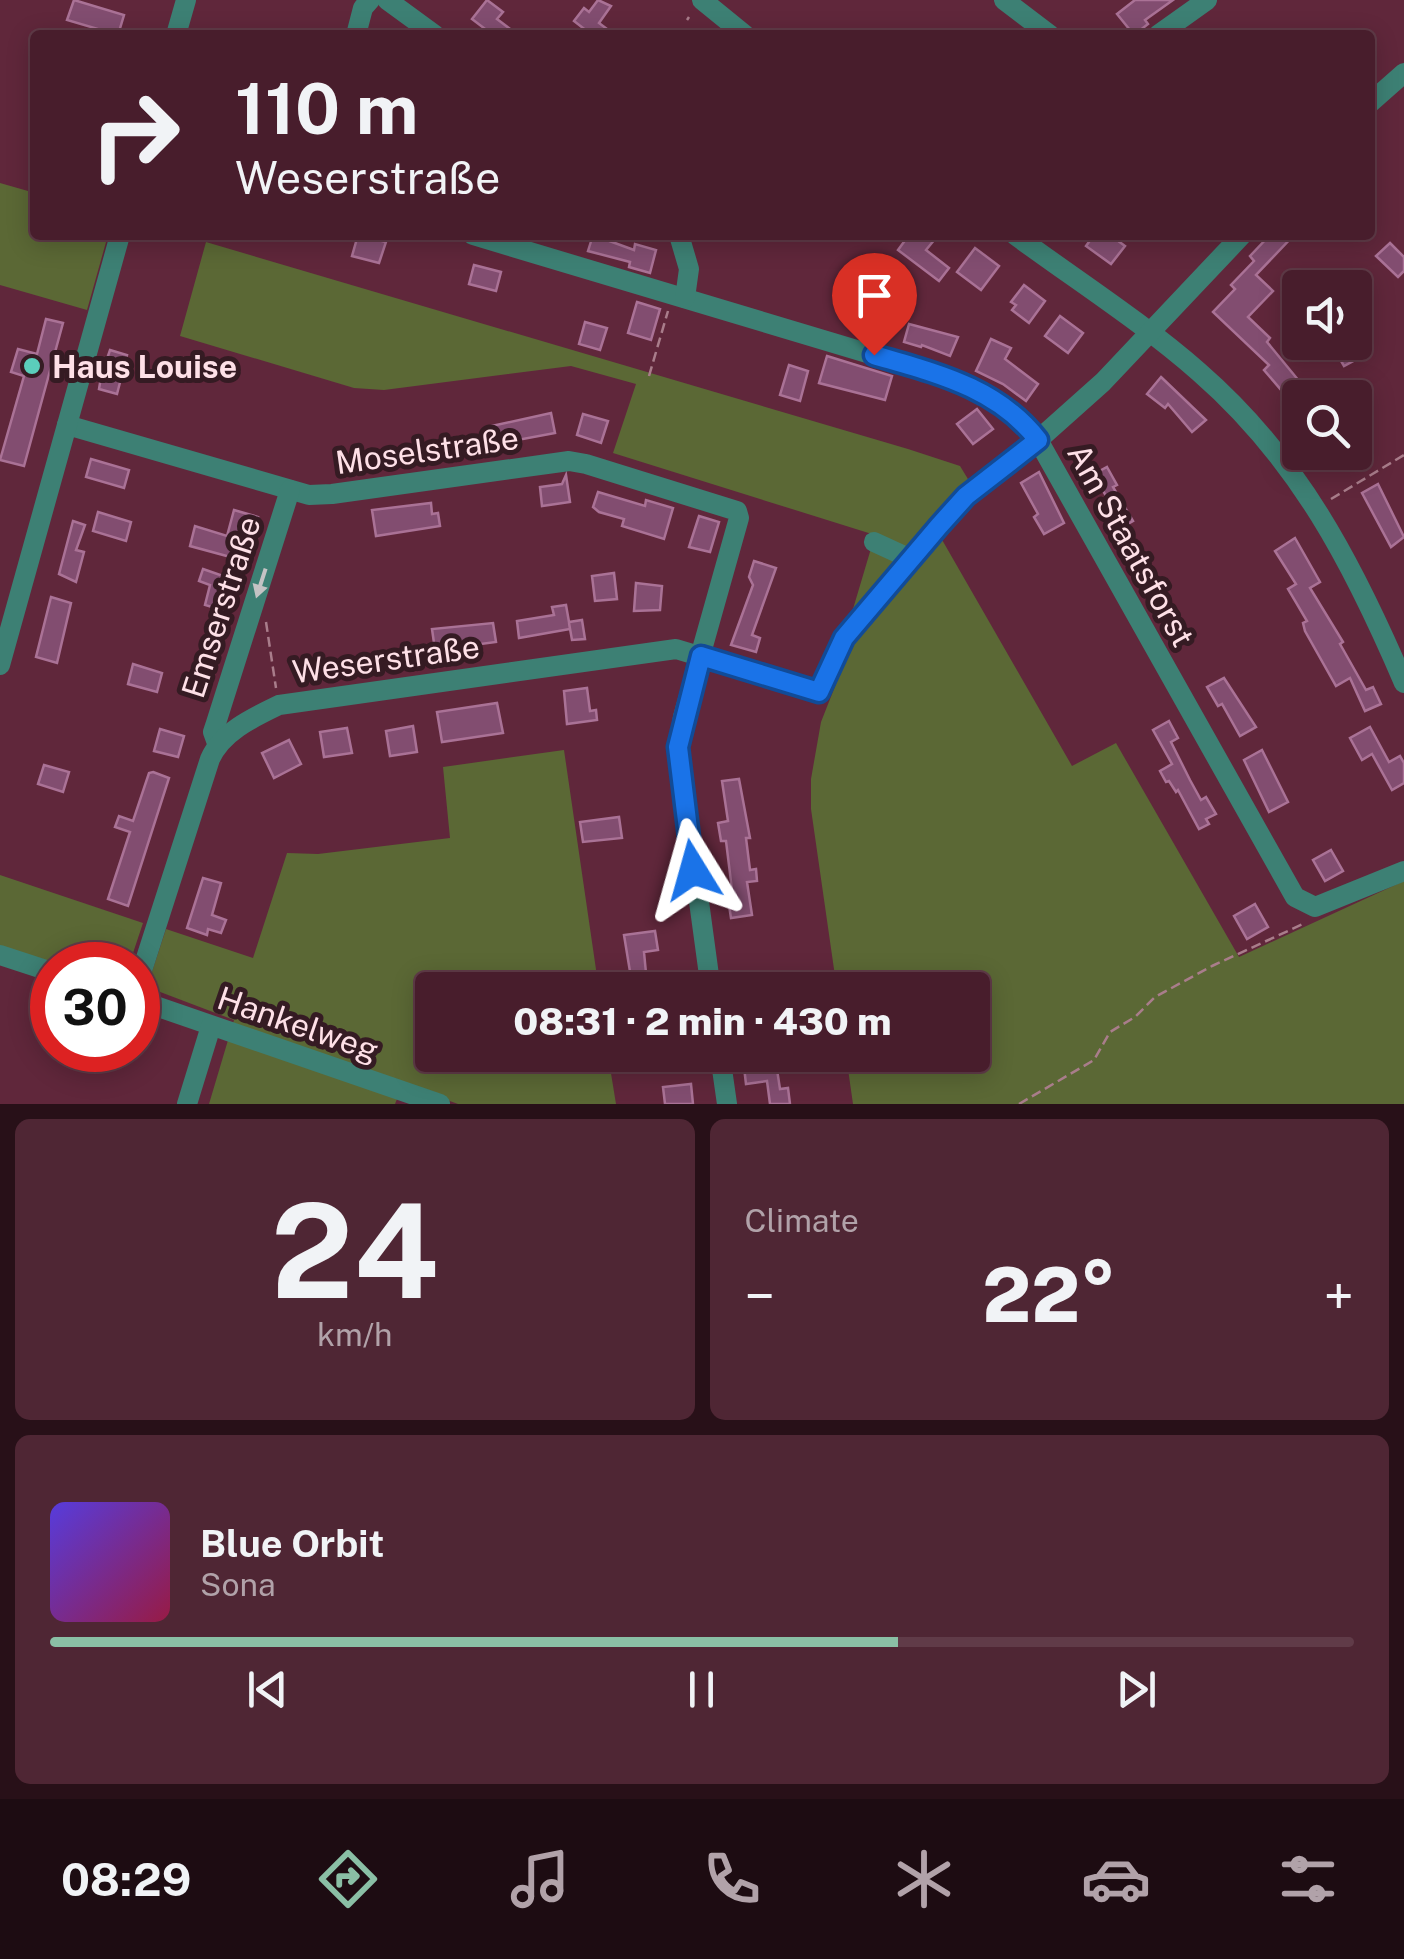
<!DOCTYPE html>
<html lang="en">
<head>
<meta charset="utf-8">
<style>
	:root { --surface:#481d2c; --page:#4f2634; --text:#f1f3f6; --muted:#b1a2a9; --line:#603b48; --accent:#8abfa5 }
	body { margin:0; font-family:"Public Sans",sans-serif; background:var(--page); color:var(--text); height:100vh; display:flex; flex-direction:column; font-size:38px; white-space:nowrap }
	* { box-sizing:border-box; margin:0 }
	p { font-size:32px; color:var(--muted) }
	.icon { flex:none; width:55px; height:55px; fill:none; stroke:currentColor; stroke-width:2; stroke-linecap:round; stroke-linejoin:round }
	.map { position:relative; height:1104px; overflow:hidden }
	.drawer { display:flex; flex-direction:column; gap:15px; padding:15px; background:#281018; flex:1 }
	.drawer>* { flex:none }
	.top-card { position:absolute; left:30px; top:30px; width:1345px; height:210px; border-radius:10px; box-shadow:0 5px 25px #0003,0 0 0 2px var(--line); background:#481d2c; color:var(--text); overflow:hidden }
	.tools { position:absolute; left:1282px; top:270px; display:grid; gap:20px }
	.tools a { display:grid; place-items:center; width:90px; height:90px; border-radius:10px; background:var(--surface); box-shadow:0 5px 25px #0003,0 0 0 2px var(--line); font-size:50px }
	.speed { position:absolute; left:30px; top:942px; display:flex; gap:20px; font-size:50px; font-weight:700; text-align:center }
	.speed>* { display:grid; place-content:center; width:130px; height:130px; border-radius:50%; background:var(--surface); box-shadow:0 5px 25px #0003,0 0 0 2px var(--line); line-height:1 }
	.speed .limit { border:15px solid #d22; background:#fff; color:#111 }
	.pin { position:absolute; display:grid; place-items:center; width:85px; height:85px; color:#fff; margin:-102px -42px; border-radius:50% 50% 50% 0; rotate:-45deg; box-shadow:0 0 10px #0007 }
	.pin .icon { rotate:45deg }
	.me { position:absolute; width:110px; margin:-55px; rotate:352deg; stroke-linejoin:round; filter:drop-shadow(0 0 8px #0008) }
	.turn { display:flex; align-items:center; gap:35px; height:210px; padding:0 40px; font-size:45px }
	.turn .icon { width:130px; height:130px; stroke-width:2.5 }
	.turn b { display:block; font-size:70px; line-height:85px }
	.big { font-size:75px; font-weight:800; line-height:1.1 }
	.drawer .card { flex:1; display:flex; flex-direction:column; justify-content:center; gap:15px; min-width:0; padding:0 35px; border-radius:15px; background:var(--page) }
	.drawer .dial { align-items:center; gap:0 }
	.dial b { font-size:130px; line-height:1 }
	.song { display:flex; align-items:center; gap:30px }
	.cover { width:120px; height:120px; border-radius:15px; background:linear-gradient(135deg,hsl(250 70% 55%),hsl(340 70% 35%)) }
	.played { height:10px; border-radius:5px; background:linear-gradient(90deg,var(--accent) 65%,var(--line) 65%) }
	.keys { display:flex; justify-content:space-around; direction:ltr }
	.heat { display:flex; justify-content:space-between; align-items:center; font-size:55px; direction:ltr }
	.drawer .tiles { flex:1; display:grid; gap:15px; grid-template-columns:1fr 1fr }
	.card:last-child { grid-column:span 2 }
	.trip { position:absolute; left:415px; top:972px; width:575px; height:100px; border-radius:10px; background:var(--surface); box-shadow:0 5px 25px #0003,0 0 0 2px var(--line); font-weight:800; line-height:100px; text-align:center }
	.tabs { display:flex; height:160px; justify-content:space-around; align-items:center; background:#1d0c12; color:var(--muted) }
	.tabs .icon { width:70px; height:70px }
	.tabs .on { color:var(--accent) }
	.tabs b { font-size:45px; color:var(--text) }
	.map>svg:first-child { display:block }
</style>
</head>
<body>
<div class="map">
<svg width="1404" height="1104" viewBox="0 0 1404 1104">
	<rect width="100%" height="100%" fill="#60273b"/>
	<g fill="#5b6835">
		<polygon points="0,183 35,193 35,235 108,235 87,310 0,285"/>
		<polygon points="206,242 908,449 960,466 971,484 853,609 875,535 613,453 636,384 571,366 384,390 354,388 180,336"/>
		<polygon points="941,538 1072,766 1116,743 1239,957 1404,881 1404,1104 853,1104 846,1055 972,1055 972,990 837,990 811,809 811,779 821,722 856,633"/>
		<polygon points="564,750 599,990 432,990 432,1055 608,1055 616,1104 458,1104 403,1084 395,1104 209,1104 234,1020 147,987 166,929 253,958 287,853 318,854 450,838 443,767"/>
		<polygon points="0,875 143,923 129,965 57,965 0,946"/>
	</g>
	<g fill="#824d70" stroke="#aa7296" stroke-width="2.5">
		<polygon points="74,0 124,15 118,35 67,20"/>
		<polygon points="487,0 503,12 497,19 518,35 493,35 472,19"/>
		<polygon points="598,0 611,6 599,23 615,35 592,35 574,21 584,8 589,12"/>
		<polygon points="1135,0 1173,0 1145,20 1148,24 1134,35 1117,14"/>
		<polygon points="358,235 386,242 379,263 352,256"/>
		<polygon points="593,235 634,250 635,244 656,250 650,273 629,267 630,262 588,251"/>
		<polygon points="909,235 929,235 935,239 926,250 949,268 939,281 898,250"/>
		<polygon points="1094,235 1110,235 1125,246 1111,264 1086,246"/>
		<polygon points="1270,235 1294,235 1256,275 1273,291 1248,317 1270,338 1267,342 1313,398 1300,398 1300,412 1264,370 1269,365 1213,312 1235,289 1231,285 1254,261 1250,256"/>
		<polygon points="1390,243 1404,257 1404,271 1398,277 1376,256"/>
		<polygon points="975,248 999,266 981,290 957,272"/>
		<polygon points="474,265 501,272 496,291 469,284"/>
		<polygon points="1024,285 1045,301 1029,323 1012,310 1016,305 1011,302"/>
		<polygon points="637,302 660,309 651,340 628,333"/>
		<polygon points="1060,316 1083,333 1068,353 1045,336"/>
		<polygon points="46,319 63,323 24,466 0,460 24,376 11,372 18,349 37,354"/>
		<polygon points="585,322 607,328 600,350 579,344"/>
		<polygon points="909,324 958,337 950,356 922,345 921,347 904,342"/>
		<polygon points="1355,326 1370,352 1344,366 1330,342 1355,342"/>
		<polygon points="991,339 1011,348 1005,359 1038,384 1026,401 1003,384 976,371"/>
		<polygon points="110,350 127,355 117,394 99,389 104,359 107,359"/>
		<polygon points="827,356 892,376 885,400 819,383"/>
		<polygon points="789,365 808,371 800,401 780,395"/>
		<polygon points="1161,377 1206,420 1192,432 1168,404 1165,408 1147,394"/>
		<polygon points="977,409 993,429 973,444 957,424"/>
		<polygon points="551,413 555,433 490,445 487,427"/>
		<polygon points="583,414 608,421 601,443 577,435"/>
		<polygon points="91,459 129,470 124,488 86,477"/>
		<polygon points="1107,467 1117,485 1113,487 1133,521 1115,531 1106,514 1113,509 1094,474"/>
		<polygon points="1039,472 1064,523 1044,534 1034,517 1038,514 1021,483"/>
		<polygon points="566,475 570,502 542,506 540,487 562,484"/>
		<polygon points="1378,484 1404,537 1391,547 1362,493"/>
		<polygon points="598,492 645,506 646,500 673,508 664,539 622,526 624,519 599,512 593,507"/>
		<polygon points="431,503 432,514 438,513 440,526 376,536 372,510"/>
		<polygon points="234,510 258,517 245,561 190,546 195,526 227,536"/>
		<polygon points="98,512 131,522 126,541 93,531"/>
		<polygon points="699,516 719,522 710,552 689,547"/>
		<polygon points="73,521 85,525 76,550 84,552 76,582 59,574"/>
		<polygon points="1295,538 1320,582 1310,588 1343,642 1340,644 1366,690 1373,687 1381,704 1365,711 1350,678 1336,686 1305,631 1303,623 1307,621 1288,589 1296,584 1275,551"/>
		<polygon points="754,561 776,568 752,635 760,638 756,652 731,645 753,585 749,577"/>
		<polygon points="203,569 229,578 225,589 231,591 225,611 205,605 210,585 199,581"/>
		<polygon points="614,573 617,599 595,601 592,576"/>
		<polygon points="636,583 662,586 660,610 634,611"/>
		<polygon points="51,597 71,603 57,663 36,657"/>
		<polygon points="566,605 569,622 582,620 585,639 572,640 569,623 570,629 519,638 517,621 554,615 552,607"/>
		<polygon points="493,623 496,642 435,650 432,629"/>
		<polygon points="133,664 162,673 157,692 128,684"/>
		<polygon points="1224,678 1256,727 1240,736 1222,704 1218,706 1207,687"/>
		<polygon points="587,688 590,711 596,710 597,720 567,724 564,691"/>
		<polygon points="497,703 503,733 442,742 437,712"/>
		<polygon points="1169,721 1178,738 1171,742 1190,780 1201,800 1206,797 1216,814 1206,819 1209,824 1199,829 1178,790 1176,792 1169,781 1166,782 1160,771 1172,764 1153,730"/>
		<polygon points="413,726 417,752 390,756 386,731"/>
		<polygon points="1370,727 1389,762 1400,756 1404,763 1404,783 1392,790 1372,754 1362,760 1350,738"/>
		<polygon points="347,728 352,753 324,757 320,732"/>
		<polygon points="160,729 184,736 178,757 154,751"/>
		<polygon points="289,740 301,764 274,778 262,753"/>
		<polygon points="1262,750 1288,802 1269,812 1244,760"/>
		<polygon points="44,765 69,772 63,792 38,784"/>
		<polygon points="153,772 169,778 128,906 108,899 130,832 115,827 119,816 133,821 149,773"/>
		<polygon points="739,779 750,838 746,838 750,870 756,869 757,881 747,882 752,915 731,918 728,899 733,898 726,841 721,841 718,823 728,821 722,781"/>
		<polygon points="619,817 622,838 583,842 580,822"/>
		<polygon points="1331,850 1343,871 1325,881 1313,860"/>
		<polygon points="203,878 221,883 212,915 226,920 221,933 208,929 207,935 187,928"/>
		<polygon points="1255,904 1268,927 1247,939 1234,916"/>
		<polygon points="655,931 658,950 644,952 646,973 657,972 659,988 633,990 624,935"/>
		<polygon points="776,1063 780,1089 788,1088 790,1104 770,1104 767,1081 746,1084 744,1067"/>
		<polygon points="691,1084 693,1104 665,1104 663,1087"/>
	</g>
	<g fill="none" stroke-linecap="round" stroke-linejoin="round">
		<g stroke="#a97d8b" stroke-width="2.5" stroke-dasharray="10 5" stroke-linecap="butt">
			<polyline points="687,20 689,17"/>
			<polyline points="649,376 668,311"/>
			<polyline points="1331,499 1404,455"/>
			<polyline points="266,622 276,688"/>
			<polyline points="1019,1104 1094,1060 1110,1032 1135,1017 1155,997 1212,966 1303,924 1303,921"/>
		</g>
		<g stroke="#3d8074" stroke-width="20">
			<polyline points="387,0 435,35"/>
			<polyline points="702,0 745,35"/>
			<polyline points="1004,0 1050,35"/>
			<polyline points="176,35 186,0"/>
			<polyline points="356,35 363,8 370,0"/>
			<polyline points="1158,35 1207,0"/>
			<polyline points="1370,103 1404,73"/>
			<path d="M473,235L937,374C978,390 1011,405 1038,440L1295,897L1315,907L1404,871"/>
			<polyline points="679,235 689,269 685,298"/>
			<path d="M1015,235C1076,280 1142,322 1199,372C1299,459 1353,564 1404,683"/>
			<polyline points="67,425 309,495 332,494 569,461 586,464 737,511 739,518 683,717 678,747 711,990"/>
			<polyline points="874,542 911,559"/>
			<polyline points="0,665 120,235"/>
			<polyline points="217,743 213,732 216,723 290,490"/>
			<polyline points="0,955 52,972"/>
			<path d="M138,983L210,759C222,732 252,718 279,705L676,649L819,692L844,637L967,495L1038,440L1103,382L1242,235"/>
			<polyline points="138,1000 440,1104"/>
			<polyline points="720,1055 727,1104"/>
			<polyline points="187,1104 211,1026"/>
		</g>
	</g>
	<defs><path id="oneway-solid" d="M-6-.8H1V-3.2L6.5 0L1 3.2V.8H-6Z" transform="scale(2.5)"/></defs>
	<use fill="#c4c3c4" href="#oneway-solid" transform="translate(261 583) rotate(108)"/>
	<g fill="none" stroke-linecap="round" stroke-linejoin="round">
		<defs>
			<path id="route" d="M693,870L678,747L701,656L819,692L844,638L939,526L966,496L1038,440C997,387 935,373 874,355"/>
		</defs>
		<use href="#route" stroke="#114b97" stroke-width="25"/>
		<use href="#route" stroke="#1a73e8" stroke-width="18"/>
	</g>
	<circle fill="#5bcebb" stroke="#351b23" stroke-width="4" cx="32" cy="366" r="10"/>
	<g text-anchor="middle" dominant-baseline="central" stroke-width="10" stroke-linejoin="round" paint-order="stroke">
		<g font-size="32" font-weight="bold" fill="#fee0e7" stroke="#351b23" text-anchor="start">
			<text x="52" y="366">Haus Louise</text>
		</g>
		<g font-size="32" fill="#fee0e7" stroke="#351b23">
			<text transform="translate(427 450) rotate(-8)">Moselstraße</text>
			<text transform="translate(1131 545) rotate(61)">Am Staatsforst</text>
			<text transform="translate(221 607) rotate(-72)">Emserstraße</text>
			<text transform="translate(386 659) rotate(-8)">Weserstraße</text>
			<text transform="translate(298 1024) rotate(19)">Hankelweg</text>
		</g>
	</g>
</svg>
<div class="tools">
<a><svg class="icon" aria-label="sound" viewBox="0 0 24 24"><path d="M4 9h4l5-4v14l-5-4H4zM17 9q2 3 0 6"/></svg></a>
<a><svg class="icon" aria-label="search" viewBox="0 0 24 24"><circle cx="10" cy="10" r="6"/><path d="M15 15l6 6"/></svg></a>
</div>
<div class="speed"><div class="limit">30</div></div>
<div class="pin" style="left:874px;top:355px;background:#d93025"><svg class="icon" aria-label="arrive" viewBox="0 0 24 24"><path d="M6 21V4h12l-3 4 3 4H6"/></svg></div>
<svg class="me" style="left:693px;top:870px" viewBox="-20 -20 40 40"><path d="M0-17L14 15 0 8-14 15z" fill="#1a73e8" stroke="#fff" stroke-width="4"/></svg>
<div class="trip">08:31 · 2 min · 430 m</div>
<div class="top-card">
<div class="turn"><svg class="icon" aria-label="right" viewBox="0 0 24 24"><path d="M7 20v-9h11M14 6l5 5-5 5"/></svg><div><b>110 m</b>Weserstraße</div></div>
</div>
</div>
<section class="drawer">
<div class="tiles">
<div class="card dial"><b>24</b><p>km/h</p></div>
<div class="card"><p>Climate</p>
<div class="heat"><a>−</a><b class="big">22°</b><a>+</a></div>
</div>
<div class="card">
<div class="song"><i class="cover"></i><div><b>Blue Orbit</b><p>Sona</p></div></div>
<div class="played"></div>
<div class="keys"><svg class="icon" aria-label="previous" viewBox="0 0 24 24"><path d="M18 5L8 12l10 7zM5 5v14"/></svg><svg class="icon" aria-label="pause" viewBox="0 0 24 24"><path d="M8 5v14M16 5v14"/></svg><svg class="icon" aria-label="next" viewBox="0 0 24 24"><path d="M6 5l10 7-10 7zM19 5v14"/></svg></div>
</div>
</div>
</section>
<nav class="tabs">
<b>08:29</b>
<svg class="icon on" aria-label="directions" viewBox="0 0 24 24"><path d="M12 3l9 9-9 9-9-9zM9 14v-3h6M13 9l2 2-2 2"/></svg>
<svg class="icon" aria-label="music" viewBox="0 0 24 24"><path d="M9 18V5l10-2v13"/><circle cx="6" cy="18" r="3"/><circle cx="16" cy="16" r="3"/></svg>
<svg class="icon" aria-label="phone" viewBox="0 0 24 24"><path d="M5 4h4l2 5-3 2q2 4 5 5l2-3 5 2v4C11 20 4 13 5 4z"/></svg>
<svg class="icon" aria-label="climate" viewBox="0 0 24 24"><path d="M12 3v18M4 7l16 10M4 17L20 7"/></svg>
<svg class="icon" aria-label="car" viewBox="0 0 24 24"><path d="M5 17H2v-5l4-1 3-4h7l3 4 3 1v5h-3M9 17h6M6 11h13"/><circle cx="7" cy="17" r="2"/><circle cx="17" cy="17" r="2"/></svg>
<svg class="icon" aria-label="filters" viewBox="0 0 24 24"><path d="M4 7h16M4 17h16"/><circle cx="9" cy="7" r="2"/><circle cx="15" cy="17" r="2"/></svg>
</nav>
</body>
</html>
